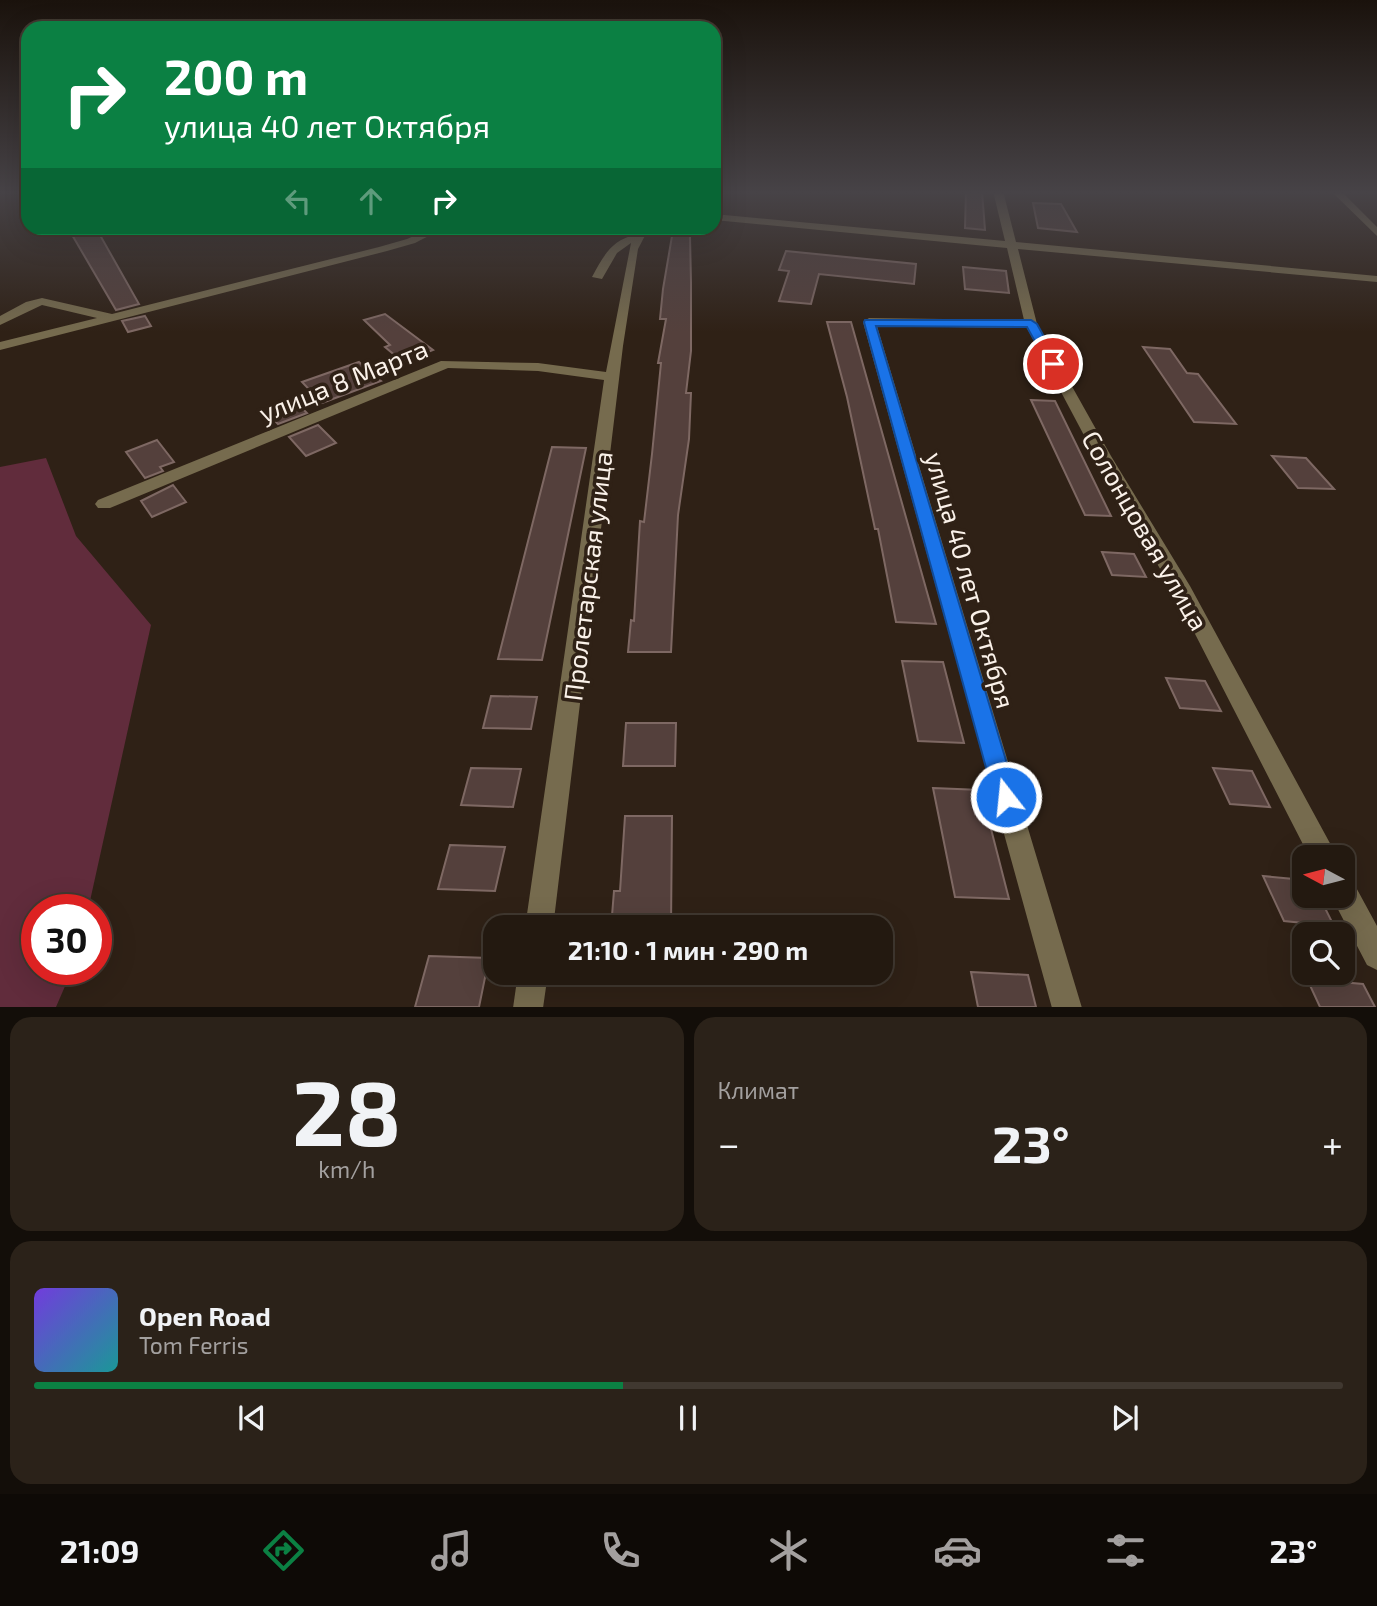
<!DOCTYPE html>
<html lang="ru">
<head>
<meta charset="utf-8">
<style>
	:root { --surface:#231910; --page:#2b2219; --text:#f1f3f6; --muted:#a3a09f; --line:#403830; --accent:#0b8043 }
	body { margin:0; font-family:"Exo 2",sans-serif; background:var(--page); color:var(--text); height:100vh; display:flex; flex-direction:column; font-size:26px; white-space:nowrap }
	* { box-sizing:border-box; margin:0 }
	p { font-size:23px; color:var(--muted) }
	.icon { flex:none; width:38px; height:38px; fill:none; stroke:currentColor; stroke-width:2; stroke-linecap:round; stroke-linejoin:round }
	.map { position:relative; height:1007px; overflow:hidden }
	.drawer { display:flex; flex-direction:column; gap:10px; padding:10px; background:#130e09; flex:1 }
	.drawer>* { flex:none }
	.banner { position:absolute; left:21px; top:21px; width:700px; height:214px; border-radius:21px; box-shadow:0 7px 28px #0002,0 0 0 2px var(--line); background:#0b8043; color:#fff; overflow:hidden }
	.needle { width:46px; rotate:277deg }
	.tools { position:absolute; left:1292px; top:845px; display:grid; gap:14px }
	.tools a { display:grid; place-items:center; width:63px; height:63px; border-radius:14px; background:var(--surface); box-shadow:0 7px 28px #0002,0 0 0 2px var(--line); font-size:35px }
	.speed { position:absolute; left:21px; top:894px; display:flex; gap:14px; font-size:35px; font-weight:700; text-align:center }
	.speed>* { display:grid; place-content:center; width:91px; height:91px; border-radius:50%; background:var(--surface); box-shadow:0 7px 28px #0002,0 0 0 2px var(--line); line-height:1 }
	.speed .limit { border:10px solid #d22; background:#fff; color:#111 }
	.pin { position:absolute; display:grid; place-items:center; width:60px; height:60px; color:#fff; margin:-30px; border:4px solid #fff; border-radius:50%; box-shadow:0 2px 7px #0007 }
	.me { position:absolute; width:77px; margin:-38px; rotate:344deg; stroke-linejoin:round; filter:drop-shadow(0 0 5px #0008) }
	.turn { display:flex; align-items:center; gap:24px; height:147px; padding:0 28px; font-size:32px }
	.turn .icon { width:91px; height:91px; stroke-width:2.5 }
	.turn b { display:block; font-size:49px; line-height:60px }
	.lanes { display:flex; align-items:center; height:66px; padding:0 28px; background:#0003; justify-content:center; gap:35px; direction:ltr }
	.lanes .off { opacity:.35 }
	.big { font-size:52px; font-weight:700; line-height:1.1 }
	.drawer .widget { flex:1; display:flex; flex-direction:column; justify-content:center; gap:10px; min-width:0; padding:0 24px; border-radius:21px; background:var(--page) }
	.drawer .dial { align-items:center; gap:0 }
	.dial b { font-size:91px; line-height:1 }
	.song { display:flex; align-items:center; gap:21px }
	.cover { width:84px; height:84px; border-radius:10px; background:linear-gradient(135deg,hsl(260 70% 55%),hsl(180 70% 35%)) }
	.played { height:7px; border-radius:4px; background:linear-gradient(90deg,var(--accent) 45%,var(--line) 45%) }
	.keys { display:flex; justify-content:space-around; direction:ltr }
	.heat { display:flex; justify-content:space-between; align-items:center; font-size:38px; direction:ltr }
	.drawer .tiles { flex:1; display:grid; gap:10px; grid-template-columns:1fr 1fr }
	.widget:last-child { grid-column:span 2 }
	.trip { position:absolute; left:483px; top:915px; width:410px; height:70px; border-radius:21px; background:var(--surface); box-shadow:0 7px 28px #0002,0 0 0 2px var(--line); font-weight:700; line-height:70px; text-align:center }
	.dock { display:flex; height:112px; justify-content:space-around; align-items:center; background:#0e0a06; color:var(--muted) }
	.dock .icon { width:49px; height:49px }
	.dock .current { color:var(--accent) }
	.dock b { font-size:32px; color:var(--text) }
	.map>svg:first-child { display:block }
</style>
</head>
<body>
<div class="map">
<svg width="1377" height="1008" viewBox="0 0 1377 1008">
	<rect width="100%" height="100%" fill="#2f2116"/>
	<polygon fill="#612c3c" points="46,458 76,536 151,625 88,910 37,910 37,970 72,970 56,1007 0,1007 0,467"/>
	<g fill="#54403c" stroke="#7e6863" stroke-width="2">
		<polygon points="966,191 982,191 985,230 965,228"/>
		<polygon points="1033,203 1061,204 1077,232 1038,228"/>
		<polygon points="68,228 96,228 139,304 116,310"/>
		<polygon points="672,236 690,236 691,282 691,351 686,393 691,393 689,439 678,515 671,652 628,652 631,620 634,621 640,521 644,522 652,454 661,363 658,363 666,319 660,319 663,289"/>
		<polygon points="786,251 916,264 914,284 819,274 811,304 779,301 789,271 779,270"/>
		<polygon points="963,267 1006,271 1009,293 965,289"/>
		<polygon points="385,314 433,350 403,362 385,347 390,345 364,320"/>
		<polygon points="145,316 151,326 128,332 122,321"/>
		<polygon points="827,322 851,322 936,624 896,622 878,529 875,529 847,397"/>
		<polygon points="1143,347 1170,349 1187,373 1198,374 1236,424 1194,422"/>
		<polygon points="359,362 381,381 322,403 302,382"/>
		<polygon points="1031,400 1055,401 1111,516 1085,515"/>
		<polygon points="297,403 307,413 278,424 268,414"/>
		<polygon points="318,425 336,443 306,456 289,437"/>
		<polygon points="157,440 174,462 160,467 163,471 145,478 126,452"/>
		<polygon points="552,447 586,448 542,660 498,659"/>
		<polygon points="1272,456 1306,458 1334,489 1298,488"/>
		<polygon points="173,485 186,502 152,517 141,501"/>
		<polygon points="1102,552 1134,554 1146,577 1112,575"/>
		<polygon points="902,661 943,662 964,743 918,741"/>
		<polygon points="1166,678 1205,681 1221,711 1180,708"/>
		<polygon points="491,696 537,697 531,729 483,728"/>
		<polygon points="626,723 676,723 675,766 623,766"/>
		<polygon points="471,768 521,769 513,807 461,805"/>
		<polygon points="1213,768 1252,771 1270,807 1230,804"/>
		<polygon points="933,788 981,790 1009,899 955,897"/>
		<polygon points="625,816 672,816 671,928 611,928 614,891 620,891"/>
		<polygon points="450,845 505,847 495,891 438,889"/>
		<polygon points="1263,876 1304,880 1304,896 1319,896 1334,926 1284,921"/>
		<polygon points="429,956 489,958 479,1007 415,1007"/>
		<polygon points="971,972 1028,975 1036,1007 978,1007"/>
		<polygon points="1307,979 1363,984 1375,1007 1320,1007"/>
	</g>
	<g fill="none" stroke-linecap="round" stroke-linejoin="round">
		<g fill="#766b4e" fill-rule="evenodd">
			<polygon points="993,191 1003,191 1016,242 1377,276 1377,282 1018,249 1037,324 1111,456 1190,586 1338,858 1310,858 1174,593 1095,456 1027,328 877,326 1082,1008 1052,1008 863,322 869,318 1024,320 1007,248 714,220 714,214 1005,241"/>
			<polygon points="1331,191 1341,191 1377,227 1377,236"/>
			<polygon points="432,228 444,228 415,243 387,251 0,350 0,342 97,318 42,305 0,325 0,316 26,302 42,298 112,314 379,247 407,239"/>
			<path d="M639,228H649L638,249L623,346L553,928H525L604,380L538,371L448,368L110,508H98L95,504L98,500L441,361L538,363L606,372L631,243L617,253L602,279L592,277C603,257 611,240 635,235Z"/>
			<polygon points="1342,876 1352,880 1377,926 1377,970 1367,965 1331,896 1342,896"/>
			<polygon points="518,973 548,973 543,1008 513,1008"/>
		</g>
	</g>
	<linearGradient id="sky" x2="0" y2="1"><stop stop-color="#1a120c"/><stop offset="0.58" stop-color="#474347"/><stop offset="1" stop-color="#474347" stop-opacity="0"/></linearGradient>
	<rect width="1377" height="332" fill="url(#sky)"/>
	<polygon fill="#1a73e8" stroke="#114b97" stroke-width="2" points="865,320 1031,320 1037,324 1059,364 1053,368 1049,367 1027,327 876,326 1017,797 1014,804 1006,807 998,804 994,797 864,322"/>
	<g text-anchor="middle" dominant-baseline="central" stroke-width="7" stroke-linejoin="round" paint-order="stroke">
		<g font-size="26" fill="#faf1e9" stroke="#2f2116">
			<text transform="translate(343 380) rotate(-22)">улица 8 Марта</text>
			<text transform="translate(1146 530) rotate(60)">Солонцовая улица</text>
			<text transform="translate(587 576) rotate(-83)">Пролетарская улица</text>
			<text transform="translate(971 580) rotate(74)">улица 40 лет Октября</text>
		</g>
	</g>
</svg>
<div class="tools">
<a><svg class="needle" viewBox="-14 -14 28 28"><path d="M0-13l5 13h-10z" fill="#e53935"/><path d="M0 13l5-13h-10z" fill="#a3a09f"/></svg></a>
<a><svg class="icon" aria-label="search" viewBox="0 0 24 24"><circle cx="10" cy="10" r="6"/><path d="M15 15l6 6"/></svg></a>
</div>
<div class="speed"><div class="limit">30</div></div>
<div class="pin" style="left:1053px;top:364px;background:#d93025"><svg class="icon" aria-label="arrive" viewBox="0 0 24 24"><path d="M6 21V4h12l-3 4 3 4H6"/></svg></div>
<svg class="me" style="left:1006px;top:797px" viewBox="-20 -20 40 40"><circle r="17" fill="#1a73e8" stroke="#fff" stroke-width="3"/><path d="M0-11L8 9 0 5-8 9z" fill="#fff"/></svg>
<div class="trip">21:10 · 1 мин · 290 m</div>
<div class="banner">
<div class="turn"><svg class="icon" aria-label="right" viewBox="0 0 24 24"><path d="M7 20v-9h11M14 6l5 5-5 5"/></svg><div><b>200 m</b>улица 40 лет Октября</div></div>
<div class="lanes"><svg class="icon off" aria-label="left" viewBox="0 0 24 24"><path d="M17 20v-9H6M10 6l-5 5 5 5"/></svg><svg class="icon off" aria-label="ahead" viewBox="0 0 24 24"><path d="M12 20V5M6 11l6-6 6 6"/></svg><svg class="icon" aria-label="right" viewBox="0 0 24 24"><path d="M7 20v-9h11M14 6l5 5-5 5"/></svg></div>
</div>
</div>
<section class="drawer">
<div class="tiles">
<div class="widget dial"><b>28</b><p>km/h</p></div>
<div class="widget"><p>Климат</p>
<div class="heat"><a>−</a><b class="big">23°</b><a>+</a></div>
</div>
<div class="widget">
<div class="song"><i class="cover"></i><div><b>Open Road</b><p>Tom Ferris</p></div></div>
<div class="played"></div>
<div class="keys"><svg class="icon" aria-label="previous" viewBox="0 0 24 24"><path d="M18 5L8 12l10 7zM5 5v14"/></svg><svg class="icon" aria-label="pause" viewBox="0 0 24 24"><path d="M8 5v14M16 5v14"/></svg><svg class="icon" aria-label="next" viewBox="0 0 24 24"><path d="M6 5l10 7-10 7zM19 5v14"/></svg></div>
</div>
</div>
</section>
<nav class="dock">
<b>21:09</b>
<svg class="icon current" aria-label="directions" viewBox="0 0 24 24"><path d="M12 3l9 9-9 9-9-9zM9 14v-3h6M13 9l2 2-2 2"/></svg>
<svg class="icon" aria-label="music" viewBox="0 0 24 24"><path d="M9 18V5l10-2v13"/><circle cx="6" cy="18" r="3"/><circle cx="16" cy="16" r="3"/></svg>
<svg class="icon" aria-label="phone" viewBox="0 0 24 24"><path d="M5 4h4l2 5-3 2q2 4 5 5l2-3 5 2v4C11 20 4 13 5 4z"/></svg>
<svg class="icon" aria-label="climate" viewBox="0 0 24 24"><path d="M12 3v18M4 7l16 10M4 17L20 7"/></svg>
<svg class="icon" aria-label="car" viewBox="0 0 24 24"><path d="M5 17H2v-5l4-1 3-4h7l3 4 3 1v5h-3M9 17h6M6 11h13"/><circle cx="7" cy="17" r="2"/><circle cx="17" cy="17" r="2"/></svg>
<svg class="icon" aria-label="filters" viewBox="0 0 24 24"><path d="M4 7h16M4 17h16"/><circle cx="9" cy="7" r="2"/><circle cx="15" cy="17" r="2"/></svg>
<b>23°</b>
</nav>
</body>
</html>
